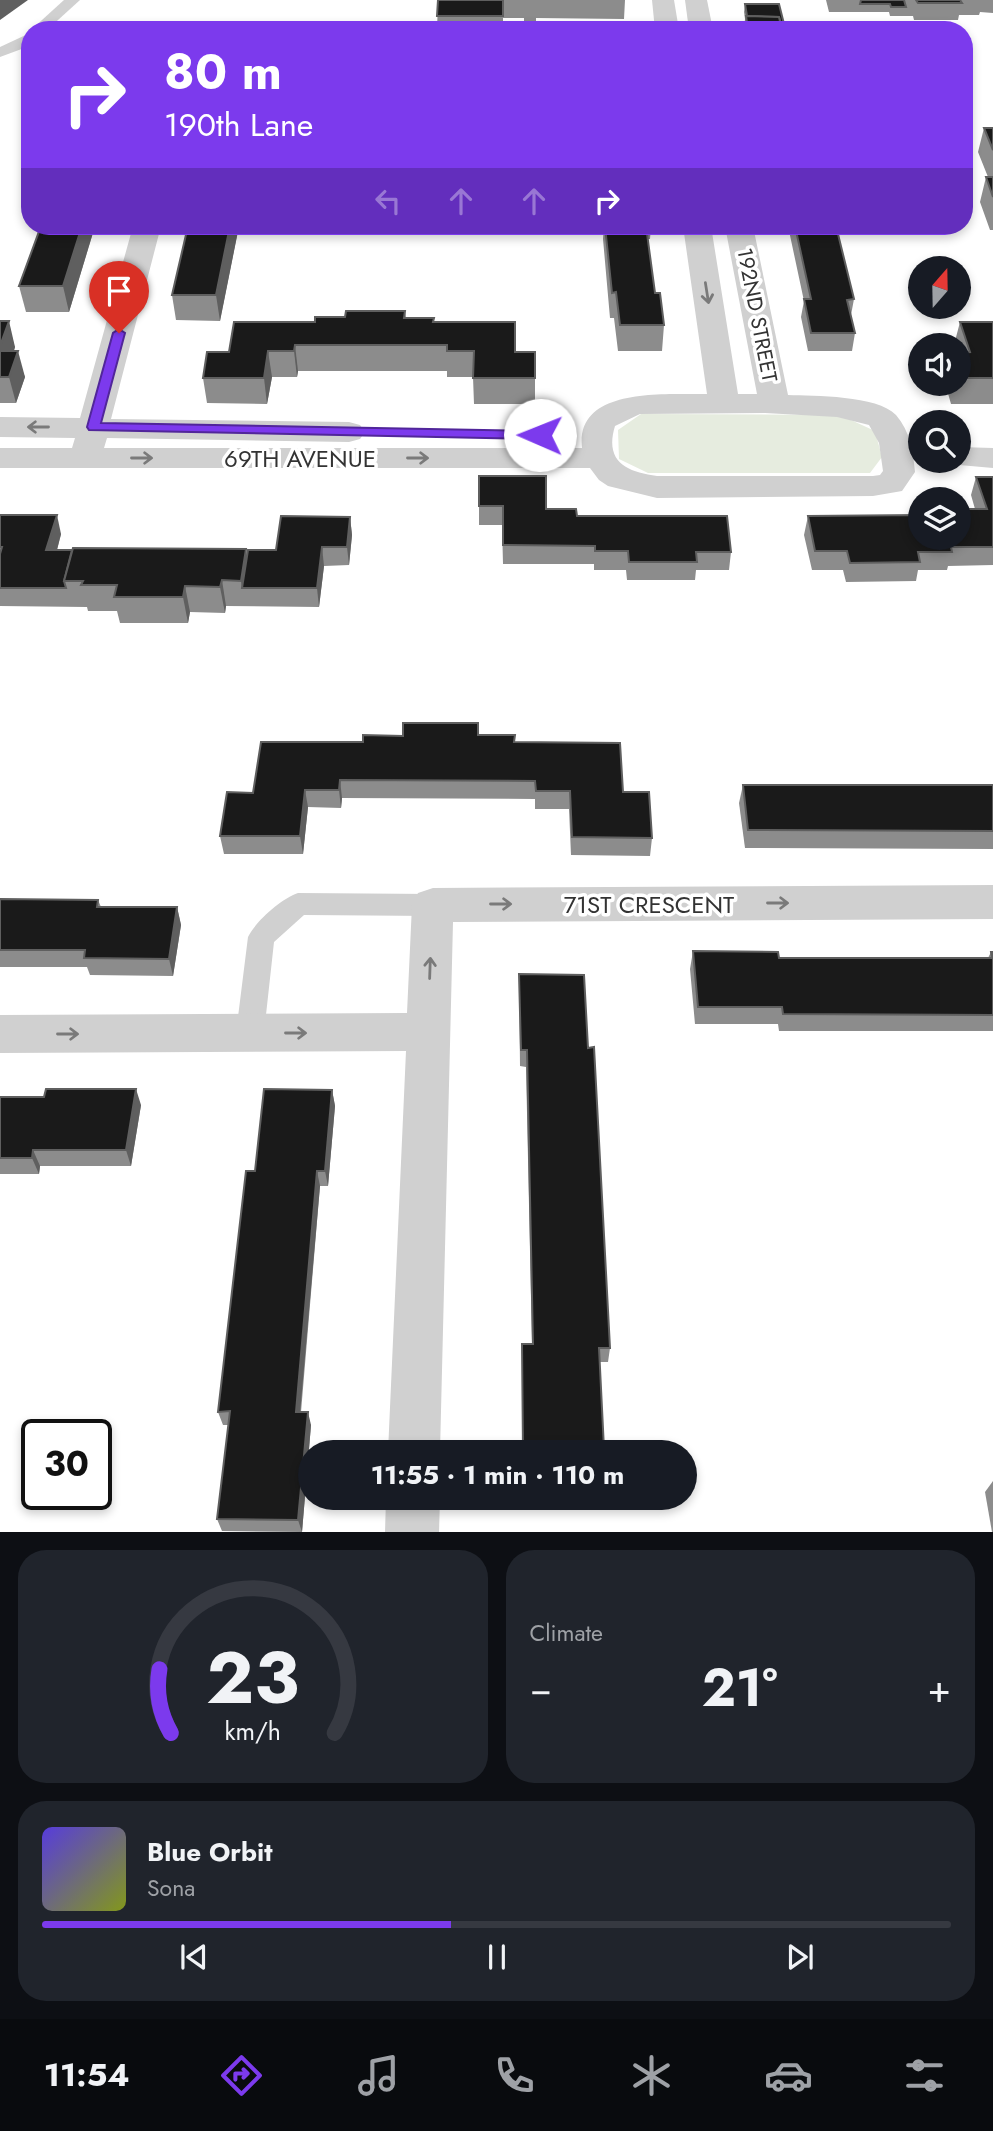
<!DOCTYPE html>
<html lang="en">
<head>
<meta charset="utf-8">
<style>
	:root { --surface:#171b24; --page:#20242c; --text:#f1f3f6; --muted:#9ea1a6; --line:#363941; --accent:#7c3aed }
	body { margin:0; font-family:Jost,sans-serif; background:var(--page); color:var(--text); height:100vh; display:flex; flex-direction:column; font-size:26px; white-space:nowrap }
	* { box-sizing:border-box; margin:0 }
	p { font-size:23px; color:var(--muted) }
	.icon { flex:none; width:38px; height:38px; fill:none; stroke:currentColor; stroke-width:2; stroke-linecap:round; stroke-linejoin:round }
	.map { position:relative; height:1532px; overflow:hidden }
	.side { display:flex; flex-direction:column; gap:18px; padding:18px; background:#0d0f14; flex:1 }
	.side>* { flex:none }
	.banner { position:absolute; left:21px; top:21px; width:952px; height:214px; border-radius:28px; box-shadow:0 4px 10px #0003; background:#7c3aed; color:#fff; overflow:hidden }
	.needle { width:46px; rotate:20deg }
	.controls { position:absolute; left:908px; top:256px; display:grid; gap:14px }
	.controls a { display:grid; place-items:center; width:63px; height:63px; border-radius:50%; background:var(--surface); box-shadow:0 4px 10px #0003; font-size:35px }
	.speed { position:absolute; left:21px; top:1419px; display:flex; gap:14px; font-size:35px; font-weight:700; text-align:center }
	.speed>* { display:grid; place-content:center; width:91px; height:91px; border-radius:50%; background:var(--surface); box-shadow:0 4px 10px #0003; line-height:1 }
	.speed .limit { border:4px solid #111; border-radius:10px; background:#fff; color:#111 }
	.pin { position:absolute; display:grid; place-items:center; width:60px; height:60px; color:#fff; margin:-72px -30px; border-radius:50% 50% 50% 0; rotate:-45deg; box-shadow:0 0 7px #0007 }
	.pin .icon { rotate:45deg }
	.me { position:absolute; width:77px; margin:-38px; rotate:271deg; stroke-linejoin:round; filter:drop-shadow(0 0 5px #0008) }
	.turn { display:flex; align-items:center; gap:24px; height:147px; padding:0 28px; font-size:32px }
	.turn .icon { width:91px; height:91px; stroke-width:2.5 }
	.turn b { display:block; font-size:49px; line-height:60px }
	.lanes { display:flex; align-items:center; height:66px; padding:0 28px; background:#0003; justify-content:center; gap:35px; direction:ltr }
	.lanes .off { opacity:.35 }
	.big { font-size:52px; font-weight:700; line-height:1.1 }
	.side .card { flex:1; display:flex; flex-direction:column; justify-content:center; gap:10px; min-width:0; padding:0 24px; border-radius:28px; background:var(--page) }
	.side .dial { align-items:center; gap:0 }
	.dial svg { height:182px; overflow:visible; fill:none; stroke:var(--line); stroke-width:7; stroke-linecap:round; text-anchor:middle }
	.dial text { fill:var(--text); stroke:none }
	.song { display:flex; align-items:center; gap:21px }
	.cover { width:84px; height:84px; border-radius:10px; background:linear-gradient(135deg,hsl(250 70% 55%),hsl(70 70% 35%)) }
	.played { height:7px; border-radius:4px; background:linear-gradient(90deg,var(--accent) 45%,var(--line) 45%) }
	.keys { display:flex; justify-content:space-around; direction:ltr }
	.heat { display:flex; justify-content:space-between; align-items:center; font-size:38px; direction:ltr }
	.side .tiles { flex:1; display:grid; gap:18px; grid-template-columns:1fr 1fr }
	.card:last-child { grid-column:span 2 }
	.trip { position:absolute; left:298px; top:1440px; width:399px; height:70px; border-radius:35px; background:var(--surface); box-shadow:0 4px 10px #0003; font-weight:700; line-height:70px; text-align:center }
	.menu { display:flex; height:112px; justify-content:space-around; align-items:center; background:#090b0e; color:var(--muted) }
	.menu .icon { width:49px; height:49px }
	.menu .active { color:var(--accent) }
	.menu b { font-size:32px; color:var(--text) }
	.map>svg:first-child { display:block }
</style>
</head>
<body>
<div class="map">
<svg width="993" height="1533" viewBox="0 0 993 1533">
	<rect width="100%" height="100%" fill="#fff"/>
	<polygon fill="#e6ecdf" points="641,414 840,415 875,431 882,457 870,473 648,473 619,459 618,430"/>
	<g fill="none" stroke-linecap="round" stroke-linejoin="round">
		<g fill="#d0d0d0" fill-rule="evenodd">
			<polygon points="64,0 80,0 47,30 31,30"/>
			<polygon points="30,33 27,47 0,57 0,47"/>
			<path d="M298,893L433,894L442,897L446,905L442,913L433,916L304,915L274,942L264,1033L260,1042L250,1045L240,1042L236,1033L248,937C256,921 281,899 298,893Z"/>
		</g>
		<g fill="#d0d0d0" fill-rule="evenodd">
			<polygon points="652,0 674,0 679,30 655,30"/>
			<polygon points="685,0 707,0 713,30 689,30"/>
			<path d="M133,226H161L111,419L349,422L360,425L365,432L360,439L349,442L107,438L104,448H582C575,386 667,395 707,394L683,226H711L738,394H757L725,226H753L788,395C814,396 877,395 896,415C910,431 913,451 915,472L902,491L873,496L657,498L608,486L599,480L590,468H0V448H72L75,438L0,437V417L80,418ZM765,413L837,417L869,425L879,443L883,471L880,475L873,476H657C627,472 604,462 615,426L640,414Z"/>
			<polygon points="959,447 993,448 993,468 948,464 945,460 959,460"/>
			<polygon points="993,885 993,919 453,922 440,1452 388,1452 406,1051 0,1053 0,1015 407,1013 412,905 418,893 433,888"/>
			<polygon points="386,1498 440,1498 439,1533 385,1533"/>
		</g>
	</g>
	<g fill="#8c8c8c">
		<polygon points="438,0 625,0 624,19 536,18 536,24 524,24 524,18 503,18 503,30 437,30"/>
		<polygon points="826,0 993,0 993,13 980,12 979,15 959,15 958,20 914,20 913,16 890,16 889,12 829,12"/>
		<polygon points="745,4 784,24 783,30 744,30 745,19 744,12"/>
		<polygon points="30,115 30,141 26,125"/>
		<polygon points="984,128 993,128 993,230 990,230 980,202 986,177 988,177 978,152"/>
		<polygon points="95,226 69,312 26,312 19,286"/>
		<polygon points="239,226 220,321 176,320 172,295"/>
		<polygon points="604,226 651,226 650,239 648,239 655,293 664,325 662,351 618,351 614,318 610,318 603,239"/>
		<polygon points="788,226 836,226 854,299 851,315 855,333 852,351 808,351 801,317 804,301"/>
		<polygon points="405,311 406,318 434,322 515,352 535,378 535,404 474,404 473,377 447,377 447,371 298,371 297,377 272,377 267,404 207,403 203,378 229,352 315,322 345,317"/>
		<polygon points="0,321 15,347 14,351 25,377 16,403 0,403"/>
		<polygon points="960,322 993,322 993,404 951,404 945,383 959,383 959,345 954,345"/>
		<polygon points="479,476 546,509 731,552 729,570 696,570 695,580 627,580 626,570 594,570 594,564 503,564 502,525 479,525"/>
		<polygon points="976,477 993,477 993,565 948,566 947,570 918,570 916,581 846,582 843,570 812,570 804,535 808,516 920,537 975,509 971,495"/>
		<polygon points="0,515 61,534 57,550 247,557 276,550 350,517 352,535 349,565 324,566 319,607 226,606 225,613 190,612 188,623 120,623 117,611 88,611 87,607 0,606"/>
		<polygon points="478,735 514,742 623,792 652,838 650,856 571,855 569,809 535,809 535,799 342,798 341,808 308,807 303,854 224,854 220,836 253,793 363,742"/>
		<polygon points="743,785 993,785 993,849 745,848 739,803"/>
		<polygon points="0,899 98,900 101,907 177,907 181,925 173,976 90,975 87,967 0,967"/>
		<polygon points="693,951 779,958 988,958 991,952 993,952 993,1031 779,1031 778,1024 695,1024 690,969"/>
		<polygon points="519,974 588,1048 610,1348 608,1362 599,1362 603,1452 523,1452 522,1344 532,1344 526,1067 520,1066"/>
		<polygon points="332,1090 335,1106 328,1186 320,1186 301,1412 311,1425 302,1532 222,1531 217,1519 229,1425 223,1425 218,1412 255,1171"/>
		<polygon points="0,1097 141,1105 131,1166 40,1166 39,1174 0,1174"/>
		<polygon points="993,1481 993,1532 992,1532 985,1492"/>
	</g>
	<g fill="#5f5f5f">
		<polygon points="0,0 28,0 0,20"/>
		<polygon points="82,226 95,226 69,312 63,286"/>
		<polygon points="230,226 239,226 220,321 216,295"/>
		<polygon points="9,321 15,347 5,377 0,357 0,346"/>
		<polygon points="295,345 298,371 297,377 294,351"/>
		<polygon points="18,351 25,377 16,403 9,377"/>
		<polygon points="268,351 272,377 267,404 264,378"/>
		<polygon points="57,515 61,534 52,569 46,550"/>
		<polygon points="350,517 352,535 349,565 347,547"/>
		<polygon points="322,547 324,566 319,607 317,588"/>
		<polygon points="246,549 250,575 242,588 241,581"/>
		<polygon points="222,580 226,606 225,613 220,587"/>
		<polygon points="185,586 190,612 188,623 183,597"/>
		<polygon points="340,780 342,798 341,808 339,790"/>
		<polygon points="305,790 308,807 303,854 300,836"/>
		<polygon points="177,907 181,925 173,976 169,959"/>
		<polygon points="136,1089 141,1105 131,1166 126,1150"/>
		<polygon points="332,1090 335,1106 328,1186 325,1171"/>
		<polygon points="33,1150 40,1166 39,1174 32,1158"/>
		<polygon points="317,1171 320,1186 299,1425 296,1412"/>
		<polygon points="308,1412 311,1425 302,1532 298,1520"/>
	</g>
	<g fill="#1a1a1a" stroke="#5f5f5f" stroke-width="2">
		<polygon points="438,0 503,0 503,16 437,16"/>
		<polygon points="861,0 904,0 906,7 891,7 890,4 860,4"/>
		<polygon points="916,0 960,0 962,3 918,3"/>
		<polygon points="745,4 779,4 784,24 781,24 779,17 747,16"/>
		<polygon points="746,16 779,17 782,30 748,30"/>
		<polygon points="30,115 30,125 26,125"/>
		<polygon points="984,128 993,128 993,150"/>
		<polygon points="986,177 993,177 993,197"/>
		<polygon points="41,226 82,226 63,286 19,286"/>
		<polygon points="188,226 230,226 216,295 172,295"/>
		<polygon points="605,226 646,226 655,293 660,293 664,325 620,325 616,292 612,293"/>
		<polygon points="795,226 836,226 854,299 847,300 855,333 811,333 804,299 811,299"/>
		<polygon points="346,311 405,311 404,318 434,318 433,322 515,322 515,352 535,352 535,378 473,378 474,351 447,351 447,345 295,345 294,351 268,351 264,378 203,378 207,352 229,352 234,322 315,322 315,317 345,317"/>
		<polygon points="0,321 9,321 0,346"/>
		<polygon points="960,322 993,322 993,378 959,378 959,353 970,352"/>
		<polygon points="0,351 18,351 9,377 0,377"/>
		<polygon points="479,476 546,476 546,509 576,509 577,516 727,516 731,552 696,552 697,562 629,562 628,551 595,551 595,546 503,545 503,506 479,506"/>
		<polygon points="976,477 993,477 993,547 951,547 952,552 918,552 920,562 850,563 847,551 815,551 808,516 920,515 920,537 959,537 959,509 987,509"/>
		<polygon points="0,515 57,515 46,550 72,550 64,581 66,588 0,588 0,554 2,547 0,547"/>
		<polygon points="281,516 350,517 347,547 322,547 317,588 242,588 248,550 276,550"/>
		<polygon points="73,548 246,549 241,581 222,580 220,587 185,586 183,597 114,597 117,585 81,585 83,581 64,581"/>
		<polygon points="403,723 478,723 478,735 515,735 514,742 620,743 623,792 649,792 652,838 572,837 570,791 536,791 535,781 340,780 339,790 305,790 300,836 220,836 227,792 253,793 261,742 363,742 363,735 403,736"/>
		<polygon points="743,785 993,785 993,831 748,830"/>
		<polygon points="0,899 98,900 97,907 177,907 169,959 84,958 85,950 0,950"/>
		<polygon points="693,951 778,952 779,958 992,958 991,952 993,952 993,1015 783,1014 782,1007 698,1007"/>
		<polygon points="519,974 584,975 588,1048 594,1047 610,1348 599,1348 604,1449 523,1450 522,1344 533,1344 527,1050 521,1050"/>
		<polygon points="46,1089 136,1089 126,1150 33,1150 32,1158 0,1158 0,1097 44,1097"/>
		<polygon points="264,1089 332,1090 325,1171 317,1171 296,1412 308,1412 298,1520 217,1519 230,1411 218,1412 246,1171 255,1171"/>
	</g>
	<defs><path id="oneway-shaft" d="M-6 0H5M1.5-3L5.5 0L1.5 3" fill="none" stroke-width="1.6" stroke-linecap="round" stroke-linejoin="round" transform="scale(1.75)"/></defs>
	<g stroke="#7a7a7a">
		<use href="#oneway-shaft" transform="translate(707 293) rotate(81)"/>
		<use href="#oneway-shaft" transform="translate(38 427) rotate(180)"/>
		<use href="#oneway-shaft" transform="translate(142 458)"/>
		<use href="#oneway-shaft" transform="translate(418 458)"/>
		<use href="#oneway-shaft" transform="translate(778 903)"/>
		<use href="#oneway-shaft" transform="translate(501 904)"/>
		<use href="#oneway-shaft" transform="translate(430 968) rotate(-88)"/>
		<use href="#oneway-shaft" transform="translate(296 1033)"/>
		<use href="#oneway-shaft" transform="translate(68 1034)"/>
	</g>
	<polygon fill="#7c3aed" stroke="#51269a" stroke-width="2" points="119,329 125,333 101,423 540,431 546,435 540,439 89,430 87,427 113,333"/>
	<g text-anchor="middle" dominant-baseline="central" stroke-width="7" stroke-linejoin="round" paint-order="stroke">
		<g font-size="21" fill="#333" stroke="#fff">
			<text transform="translate(757 315) rotate(79)">192ND STREET</text>
		</g>
		<g font-size="24" fill="#333" stroke="#fff">
			<text x="300" y="458">69TH AVENUE</text>
			<text x="649" y="904">71ST CRESCENT</text>
		</g>
	</g>
</svg>
<div class="controls">
<a><svg class="needle" viewBox="-14 -14 28 28"><path d="M0-13l5 13h-10z" fill="#e53935"/><path d="M0 13l5-13h-10z" fill="#9ea1a6"/></svg></a>
<a><svg class="icon" aria-label="sound" viewBox="0 0 24 24"><path d="M4 9h4l5-4v14l-5-4H4zM17 9q2 3 0 6"/></svg></a>
<a><svg class="icon" aria-label="search" viewBox="0 0 24 24"><circle cx="10" cy="10" r="6"/><path d="M15 15l6 6"/></svg></a>
<a><svg class="icon" aria-label="layers" viewBox="0 0 24 24"><path d="M12 4l9 5-9 5-9-5zM3 14l9 5 9-5"/></svg></a>
</div>
<div class="speed"><div class="limit">30</div></div>
<div class="pin" style="left:119px;top:333px;background:#d93025"><svg class="icon" aria-label="arrive" viewBox="0 0 24 24"><path d="M6 21V4h12l-3 4 3 4H6"/></svg></div>
<svg class="me" style="left:540px;top:435px" viewBox="-20 -20 40 40"><circle r="19" fill="#fff"/><path d="M0-13L10 11 0 6-10 11z" fill="#7c3aed"/></svg>
<div class="trip">11:55 · 1 min · 110 m</div>
<div class="banner">
<div class="turn"><svg class="icon" aria-label="right" viewBox="0 0 24 24"><path d="M7 20v-9h11M14 6l5 5-5 5"/></svg><div><b>80 m</b>190th Lane</div></div>
<div class="lanes"><svg class="icon off" aria-label="left" viewBox="0 0 24 24"><path d="M17 20v-9H6M10 6l-5 5 5 5"/></svg><svg class="icon off" aria-label="ahead" viewBox="0 0 24 24"><path d="M12 20V5M6 11l6-6 6 6"/></svg><svg class="icon off" aria-label="ahead" viewBox="0 0 24 24"><path d="M12 20V5M6 11l6-6 6 6"/></svg><svg class="icon" aria-label="right" viewBox="0 0 24 24"><path d="M7 20v-9h11M14 6l5 5-5 5"/></svg></div>
</div>
</div>
<section class="side">
<div class="tiles">
<div class="card dial"><svg viewBox="0 0 100 80">
<path d="M14 69A42 42 0 1 1 86 69"/>
<path d="M14 69A42 42 0 0 1 9 41" stroke="#7c3aed"/>
<text x="50" y="56" font-size="32" font-weight="700">23</text>
<text x="50" y="72" font-size="11">km/h</text>
</svg></div>
<div class="card"><p>Climate</p>
<div class="heat"><a>−</a><b class="big">21°</b><a>+</a></div>
</div>
<div class="card">
<div class="song"><i class="cover"></i><div><b>Blue Orbit</b><p>Sona</p></div></div>
<div class="played"></div>
<div class="keys"><svg class="icon" aria-label="previous" viewBox="0 0 24 24"><path d="M18 5L8 12l10 7zM5 5v14"/></svg><svg class="icon" aria-label="pause" viewBox="0 0 24 24"><path d="M8 5v14M16 5v14"/></svg><svg class="icon" aria-label="next" viewBox="0 0 24 24"><path d="M6 5l10 7-10 7zM19 5v14"/></svg></div>
</div>
</div>
</section>
<nav class="menu">
<b>11:54</b>
<svg class="icon active" aria-label="directions" viewBox="0 0 24 24"><path d="M12 3l9 9-9 9-9-9zM9 14v-3h6M13 9l2 2-2 2"/></svg>
<svg class="icon" aria-label="music" viewBox="0 0 24 24"><path d="M9 18V5l10-2v13"/><circle cx="6" cy="18" r="3"/><circle cx="16" cy="16" r="3"/></svg>
<svg class="icon" aria-label="phone" viewBox="0 0 24 24"><path d="M5 4h4l2 5-3 2q2 4 5 5l2-3 5 2v4C11 20 4 13 5 4z"/></svg>
<svg class="icon" aria-label="climate" viewBox="0 0 24 24"><path d="M12 3v18M4 7l16 10M4 17L20 7"/></svg>
<svg class="icon" aria-label="car" viewBox="0 0 24 24"><path d="M5 17H2v-5l4-1 3-4h7l3 4 3 1v5h-3M9 17h6M6 11h13"/><circle cx="7" cy="17" r="2"/><circle cx="17" cy="17" r="2"/></svg>
<svg class="icon" aria-label="filters" viewBox="0 0 24 24"><path d="M4 7h16M4 17h16"/><circle cx="9" cy="7" r="2"/><circle cx="15" cy="17" r="2"/></svg>
</nav>
</body>
</html>
